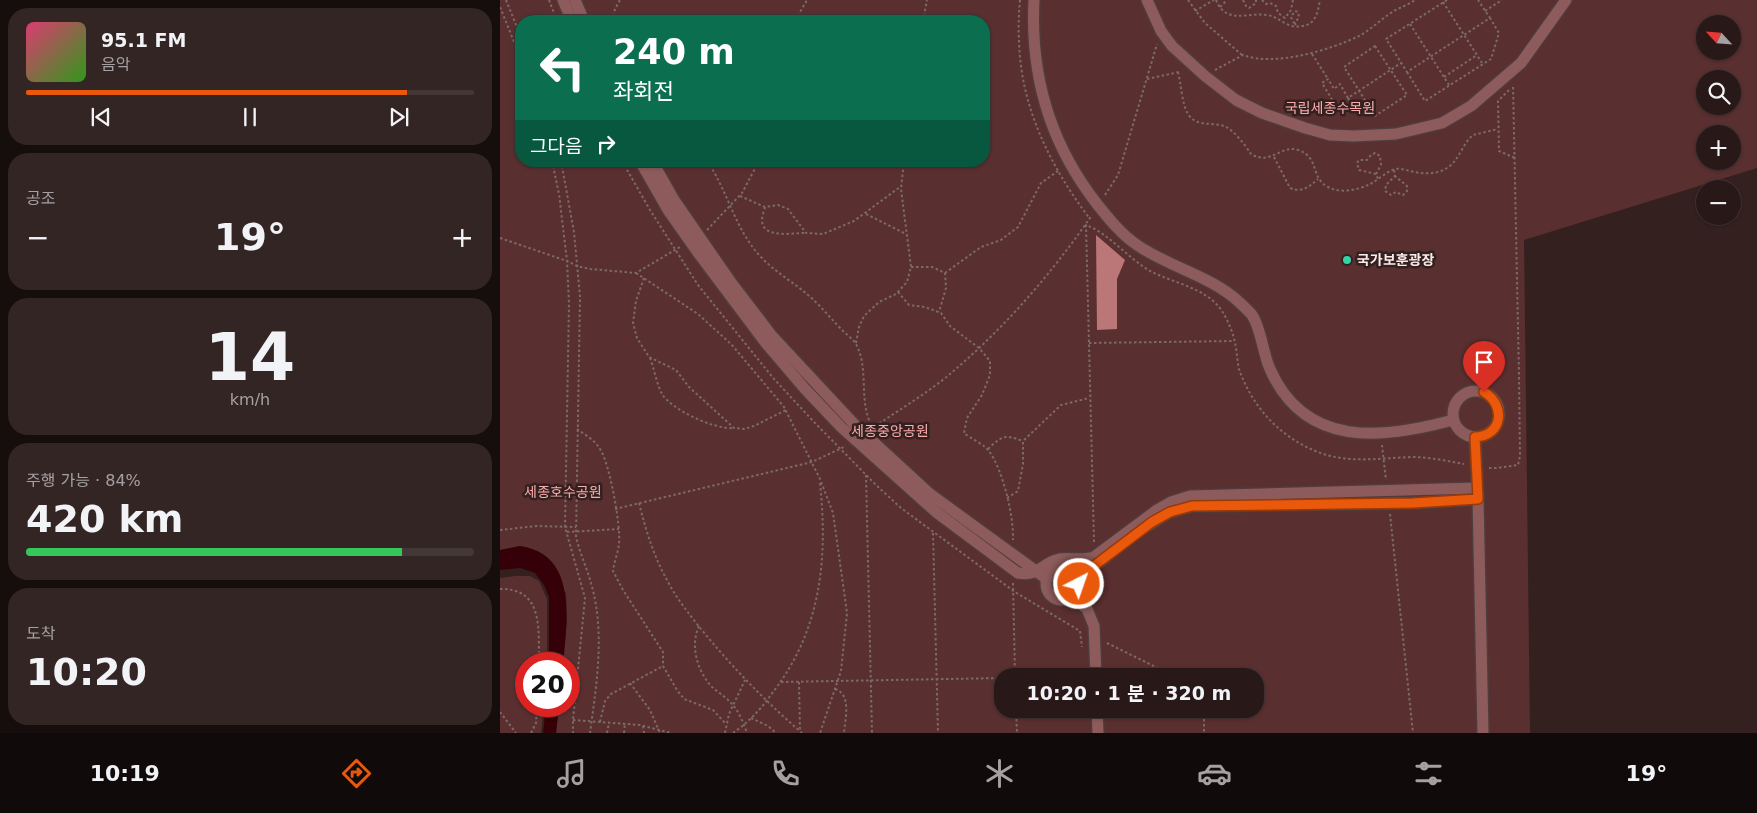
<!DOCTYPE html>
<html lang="ko">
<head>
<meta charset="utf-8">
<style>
	:root { --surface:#281818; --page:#342525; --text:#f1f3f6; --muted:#a5a0a2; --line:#443737; --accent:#ea580c }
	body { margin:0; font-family:"DejaVu Sans","Noto Sans KR",sans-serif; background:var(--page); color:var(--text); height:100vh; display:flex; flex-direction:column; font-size:19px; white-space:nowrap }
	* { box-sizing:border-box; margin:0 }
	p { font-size:16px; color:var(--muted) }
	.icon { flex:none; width:28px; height:28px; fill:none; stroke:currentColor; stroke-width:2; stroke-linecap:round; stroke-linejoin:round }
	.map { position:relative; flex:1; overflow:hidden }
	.sheet { display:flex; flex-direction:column; gap:8px; padding:8px; background:#160d0d; width:500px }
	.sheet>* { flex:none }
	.top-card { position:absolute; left:15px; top:15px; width:475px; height:152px; border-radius:20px; box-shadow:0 1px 4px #0004,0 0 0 1px var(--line); background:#0b6e4f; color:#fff; overflow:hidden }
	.needle { width:32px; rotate:296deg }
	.buttons { position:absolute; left:1196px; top:15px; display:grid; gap:10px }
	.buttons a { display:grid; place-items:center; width:45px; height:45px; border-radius:50%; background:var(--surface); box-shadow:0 1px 4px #0004,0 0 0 1px var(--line); font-size:25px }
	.speed { position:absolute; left:15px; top:652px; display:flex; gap:10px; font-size:25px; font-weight:700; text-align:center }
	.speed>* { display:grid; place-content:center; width:65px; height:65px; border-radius:50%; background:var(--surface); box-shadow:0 1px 4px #0004,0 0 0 1px var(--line); line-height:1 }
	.speed .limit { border:8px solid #d22; background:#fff; color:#111 }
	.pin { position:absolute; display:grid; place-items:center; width:42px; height:42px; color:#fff; margin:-51px -21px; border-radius:50% 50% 50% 0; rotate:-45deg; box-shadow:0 0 5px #0007 }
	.pin .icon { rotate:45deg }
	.me { position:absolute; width:55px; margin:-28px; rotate:41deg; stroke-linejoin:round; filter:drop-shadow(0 0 4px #0008) }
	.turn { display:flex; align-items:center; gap:18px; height:105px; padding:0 15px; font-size:22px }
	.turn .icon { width:65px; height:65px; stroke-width:2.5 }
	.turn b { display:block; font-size:35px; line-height:42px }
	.then { display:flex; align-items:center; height:48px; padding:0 15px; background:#0003; gap:10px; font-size:19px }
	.big { font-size:38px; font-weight:700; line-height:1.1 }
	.sheet .widget { flex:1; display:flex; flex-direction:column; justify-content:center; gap:8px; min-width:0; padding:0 18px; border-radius:20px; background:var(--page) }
	.sheet .dial { align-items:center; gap:0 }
	.dial b { font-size:65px; line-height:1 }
	.song { display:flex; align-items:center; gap:15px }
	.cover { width:60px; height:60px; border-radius:8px; background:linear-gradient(135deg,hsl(340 70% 55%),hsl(110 70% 35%)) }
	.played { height:5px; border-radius:2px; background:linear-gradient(90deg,var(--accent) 85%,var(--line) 85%) }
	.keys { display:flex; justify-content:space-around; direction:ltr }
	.heat { display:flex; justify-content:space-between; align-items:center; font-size:28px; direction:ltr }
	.charge { height:8px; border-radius:4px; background:linear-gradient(90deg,#34c759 84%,var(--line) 0) }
	.trip { position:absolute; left:494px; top:668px; width:270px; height:50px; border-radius:20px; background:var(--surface); box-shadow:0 1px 4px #0004,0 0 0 1px var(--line); font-weight:700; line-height:50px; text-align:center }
	.dock { display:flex; height:80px; justify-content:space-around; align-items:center; background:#100a0a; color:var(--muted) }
	.dock .icon { width:35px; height:35px }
	.dock .on { color:var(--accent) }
	.dock b { font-size:22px; color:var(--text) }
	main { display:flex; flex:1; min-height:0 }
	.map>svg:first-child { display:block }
</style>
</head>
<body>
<main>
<section class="sheet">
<div class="widget">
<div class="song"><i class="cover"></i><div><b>95.1 FM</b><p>음악</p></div></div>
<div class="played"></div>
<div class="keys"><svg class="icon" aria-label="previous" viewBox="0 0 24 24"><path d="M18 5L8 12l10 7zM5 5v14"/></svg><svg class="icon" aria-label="pause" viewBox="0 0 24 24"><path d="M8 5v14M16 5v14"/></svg><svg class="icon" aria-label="next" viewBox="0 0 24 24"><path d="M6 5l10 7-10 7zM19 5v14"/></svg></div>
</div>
<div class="widget"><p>공조</p>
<div class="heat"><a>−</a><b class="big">19°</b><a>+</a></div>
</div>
<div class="widget dial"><b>14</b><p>km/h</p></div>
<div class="widget"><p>주행 가능 · 84%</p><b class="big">420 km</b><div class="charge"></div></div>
<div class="widget"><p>도착</p><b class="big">10:20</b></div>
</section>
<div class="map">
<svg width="1257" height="733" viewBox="0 0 1257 733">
	<rect width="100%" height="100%" fill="#352020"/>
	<g fill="#5a2f30" fill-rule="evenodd">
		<path d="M0,0H1257V168L1024,240L1030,733H56L59,706H69V664H63L67,620L66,593L20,546L0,550ZM21,21H484V161H21ZM1205,24H1232V51H1205ZM1205,79H1232V106H1205ZM1205,134H1232V161H1205ZM502,676H755V709H502Z"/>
		<polygon points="15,576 30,576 39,581 47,599 47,664 26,664 26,706 44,706 41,733 0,733 0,578"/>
	</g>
	<g fill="#350007">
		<path d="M20,546C78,554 67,621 63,664H49V597L44,585L35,573L20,568L0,570V550Z"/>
		<polygon points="46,706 59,706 56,733 43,733"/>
	</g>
	<polygon fill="#bb7677" points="596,235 625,260 617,279 617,329 597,330"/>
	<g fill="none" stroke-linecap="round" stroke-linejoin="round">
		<defs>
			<g id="minor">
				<polyline points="63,0 72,21"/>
				<polyline points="75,0 84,21"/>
				<path d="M534,0C530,76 550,144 597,204C609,219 621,234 637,245C669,267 711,276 739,302C743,306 749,311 752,315C761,328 763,354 770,369C805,449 883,439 953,420"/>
				<polyline points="647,0 661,31 672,46 705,76 736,100 762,113 805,128 830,135 854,136 896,134 942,123 971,106 1021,63 1066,0"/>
				<path d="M140,161L168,210L199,254L265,342L305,389L341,427L436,512L518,573C539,577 541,563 559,559C571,557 582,561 594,557L657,510L671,502L690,496L977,488"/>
				<polyline points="152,161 174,200 230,281 272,336 355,425 430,494 547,579"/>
				<circle cx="976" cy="414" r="23"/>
				<polyline points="975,437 978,499 983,733"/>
				<polyline points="645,527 670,512 692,506 913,503 978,499"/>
				<circle cx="562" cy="584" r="16"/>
				<polyline points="578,578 606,557"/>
				<polyline points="573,596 587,609 594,626 596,676"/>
				<polyline points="597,709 598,733"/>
			</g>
		</defs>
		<use href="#minor" stroke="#503c3c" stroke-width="14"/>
		<g stroke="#7c6969" stroke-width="2" stroke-dasharray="2.5 2.5" stroke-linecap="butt">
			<polyline points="6,0 21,37"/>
			<polyline points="49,0 57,21"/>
			<path d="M520,0C519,13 518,26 519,39C520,106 550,166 590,219"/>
			<polyline points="688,0 705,23 742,55"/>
			<path d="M716,0C726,25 748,12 767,15C775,16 780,21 787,24C792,27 797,27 802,26C816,25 818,11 820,0"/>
			<polyline points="743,0 746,6 749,8 756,3 756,0"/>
			<polyline points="762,0 766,4 770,3 776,6 778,13 785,18 791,10 793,0"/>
			<polyline points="947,0 886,39 907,72 990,18 978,0"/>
			<polyline points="943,2 982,63"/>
			<polyline points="0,7 21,59"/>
			<polyline points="720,7 727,0"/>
			<polyline points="695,11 714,0"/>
			<polyline points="985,11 1002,0"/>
			<polyline points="112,21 115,9 120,0"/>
			<polyline points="297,21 300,12 307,0"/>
			<polyline points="423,21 427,0"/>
			<polyline points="795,23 793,22 791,17 795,11 798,12 799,17 795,23 796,26"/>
			<polyline points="910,24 949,85"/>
			<polygon points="875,46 907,95 875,116 844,67"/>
			<polyline points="812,54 828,79"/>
			<path d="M715,70L743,55C774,67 830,50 859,36C872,29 882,18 894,11C901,7 908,5 915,0"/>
			<path d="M678,72C681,83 682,105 688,114C696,127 711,122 724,126C734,130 745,145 751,154C771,166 781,144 798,150C820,157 810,178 828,187C841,194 859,190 872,183C879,179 886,172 895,169C900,168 905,170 910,171C922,174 936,175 947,168C959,161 962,144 973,135L998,129"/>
			<polyline points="907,72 925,101 991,59 999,33 990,18"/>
			<polyline points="944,77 977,55"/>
			<polyline points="647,79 679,72"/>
			<polyline points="1009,90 998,101 999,151 1015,158"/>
			<polyline points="848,98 840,84 834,89 828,79 822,83 839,111 852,104 848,98 901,63"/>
			<path d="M774,157L790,188C802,193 809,187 818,179"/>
			<polyline points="52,161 59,194 67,261 69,303 65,527 85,598 73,720 73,733"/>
			<path d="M61,161L74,232L80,296L76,537C81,557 90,575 94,595C104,640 96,688 90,733"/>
			<polyline points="122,161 150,210 198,285 274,379 314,422 376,485 401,508 515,592 580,631 582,647"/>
			<path d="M207,161C228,191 235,230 261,257C275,272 293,282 308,295C321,306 331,319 343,331C347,335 353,339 356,344C369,368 359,398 370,422"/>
			<polyline points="894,170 895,176 886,185 885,191 891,195 896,192 903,195 907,191 907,186 895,176"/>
			<polyline points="876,174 859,170 857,163 859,160 867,160 871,155 875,153 880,156 881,165 876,174 878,179"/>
			<polyline points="605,195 618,175 657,44"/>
			<polyline points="240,196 265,207 278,205 288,209 306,233 323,234 354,221 400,187"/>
			<path d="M265,207C264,211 262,216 262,220C262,239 293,233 305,233"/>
			<polyline points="366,214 406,234"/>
			<polyline points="207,230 242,193 259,161"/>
			<polyline points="0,238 67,261 77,266 90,269 136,273 180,247"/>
			<polyline points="411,267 432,267 445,273 446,288 439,312"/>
			<polyline points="136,273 198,314 232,345 284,407 320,479 333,513 347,613 341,671 320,733"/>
			<polyline points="445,273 481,247 501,240 518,227 541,183 558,171"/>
			<polyline points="144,278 136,301 133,323 137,338 149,357 176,370 189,387 234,428 244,429 254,426 286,410"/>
			<path d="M398,292L409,305L425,307L441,313L450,326L479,348L490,361V375L482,395L467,418L464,433C470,438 485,445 489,451C503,470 514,517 513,540"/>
			<polyline points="356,343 359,327 364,316 379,302 396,294 407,282 411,267 401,189 404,161"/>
			<polyline points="589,343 734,341"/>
			<path d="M150,358C154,368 157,385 162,394C172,410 215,430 234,428"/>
			<path d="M375,426C398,411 422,396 444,379C501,332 550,276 592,215"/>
			<path d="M77,429C85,435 95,440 100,449C110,464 121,527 119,544C118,553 114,562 113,571L123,590L163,652V666L177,690L184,699L213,710L226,724"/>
			<polyline points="882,445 886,480"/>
			<path d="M488,449C502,436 504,434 523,441"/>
			<polyline points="989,468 997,468 1018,465 1020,456 1019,376 1013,85"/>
			<polyline points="366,475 372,733"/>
			<polyline points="507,498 518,491 523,464 523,441 561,405 589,398"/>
			<path d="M139,503C146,531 154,557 168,582C177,599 189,614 201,629C232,667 265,701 302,733"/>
			<polyline points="115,509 312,462 346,446"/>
			<polyline points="890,514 913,733"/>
			<polyline points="0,530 36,526 76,527"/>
			<polyline points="67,532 119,529"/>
			<polyline points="433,533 438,733"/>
			<path d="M594,542L586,225C608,233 628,258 650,271C673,283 707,288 722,311C728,321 733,332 735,343C737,351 737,360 739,369C752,407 781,438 818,452C848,464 880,458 912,457C929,457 947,461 964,464"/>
			<polyline points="594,581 594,597 596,601"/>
			<polyline points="513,583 515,676"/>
			<path d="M0,589C45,588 38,632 39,664"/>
			<path d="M199,626C190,646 197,671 212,687C219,693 227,698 233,705C239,712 244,724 247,733"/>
			<polyline points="607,643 674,676"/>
			<polyline points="281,682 502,678"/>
			<polyline points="299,682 300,732"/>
			<polyline points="130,683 150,710 160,733"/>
			<path d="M335,689C352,694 345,720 344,733"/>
			<polyline points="516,709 517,733"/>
			<polyline points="704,709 704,733"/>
			<polyline points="0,712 16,733"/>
			<polyline points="251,718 268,726 276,733"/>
			<polyline points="73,720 140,725 171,733"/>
			<polyline points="100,722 105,701 111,694 163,666"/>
			<polyline points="143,726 144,733"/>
			<polyline points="31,733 36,723 37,706"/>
			<polyline points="107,733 109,723"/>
			<polyline points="124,733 125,723"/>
			<polyline points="225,733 229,714 245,680"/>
			<path d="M233,733C249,722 262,708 273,692C321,630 328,559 320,483"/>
		</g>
		<use href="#minor" stroke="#8d5b5b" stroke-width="11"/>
	</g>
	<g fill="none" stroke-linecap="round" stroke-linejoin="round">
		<defs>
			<path id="route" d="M579,584L578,578L652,522L670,512L692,506L913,503L978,499L975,437C1003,436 1006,405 984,392"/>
		</defs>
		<use href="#route" stroke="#983908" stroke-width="12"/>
		<use href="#route" stroke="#ea580c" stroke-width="9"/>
	</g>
	<circle fill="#34d4a8" stroke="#352020" stroke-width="2" cx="847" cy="260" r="5"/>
	<g text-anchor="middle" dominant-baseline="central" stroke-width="5" stroke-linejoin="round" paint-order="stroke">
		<g font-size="14" fill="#fbacad" stroke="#352020">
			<text x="830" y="108">국립세종수목원</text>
			<text x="390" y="431">세종중앙공원</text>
			<text x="63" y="492">세종호수공원</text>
		</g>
		<g font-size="14" font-weight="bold" fill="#f9eaea" stroke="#352020" text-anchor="start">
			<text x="857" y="260">국가보훈광장</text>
		</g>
	</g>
</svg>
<div class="buttons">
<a><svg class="needle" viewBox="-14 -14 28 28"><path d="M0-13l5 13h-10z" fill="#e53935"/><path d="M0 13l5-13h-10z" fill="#a5a0a2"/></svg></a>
<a><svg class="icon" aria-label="search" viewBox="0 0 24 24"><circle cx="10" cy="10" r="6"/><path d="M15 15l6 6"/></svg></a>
<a>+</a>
<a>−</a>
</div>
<div class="speed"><div class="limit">20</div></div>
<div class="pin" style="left:984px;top:392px;background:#d93025"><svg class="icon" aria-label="arrive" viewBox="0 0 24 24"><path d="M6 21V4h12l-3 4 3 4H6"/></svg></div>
<svg class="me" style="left:579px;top:584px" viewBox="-20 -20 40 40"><circle r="17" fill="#ea580c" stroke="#fff" stroke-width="3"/><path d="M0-11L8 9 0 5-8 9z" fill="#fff"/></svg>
<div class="trip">10:20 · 1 분 · 320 m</div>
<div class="top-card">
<div class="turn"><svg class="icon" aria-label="left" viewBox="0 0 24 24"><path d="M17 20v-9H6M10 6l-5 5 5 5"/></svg><div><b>240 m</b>좌회전</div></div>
<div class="then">그다음<svg class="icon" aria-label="right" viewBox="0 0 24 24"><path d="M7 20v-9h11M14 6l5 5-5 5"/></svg></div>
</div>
</div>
</main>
<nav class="dock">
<b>10:19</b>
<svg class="icon on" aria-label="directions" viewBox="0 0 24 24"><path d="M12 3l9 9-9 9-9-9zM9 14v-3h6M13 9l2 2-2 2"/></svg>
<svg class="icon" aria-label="music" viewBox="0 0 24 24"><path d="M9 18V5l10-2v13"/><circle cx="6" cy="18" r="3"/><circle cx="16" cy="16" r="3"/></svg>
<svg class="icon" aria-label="phone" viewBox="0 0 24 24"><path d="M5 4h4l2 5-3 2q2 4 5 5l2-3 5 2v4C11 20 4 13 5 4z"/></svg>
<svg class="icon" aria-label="climate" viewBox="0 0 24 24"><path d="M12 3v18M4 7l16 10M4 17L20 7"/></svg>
<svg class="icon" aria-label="car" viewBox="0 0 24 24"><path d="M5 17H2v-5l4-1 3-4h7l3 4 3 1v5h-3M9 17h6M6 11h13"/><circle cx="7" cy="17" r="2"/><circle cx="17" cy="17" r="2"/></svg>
<svg class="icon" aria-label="filters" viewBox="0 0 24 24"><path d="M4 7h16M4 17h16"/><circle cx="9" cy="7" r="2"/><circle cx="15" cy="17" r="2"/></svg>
<b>19°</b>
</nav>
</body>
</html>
